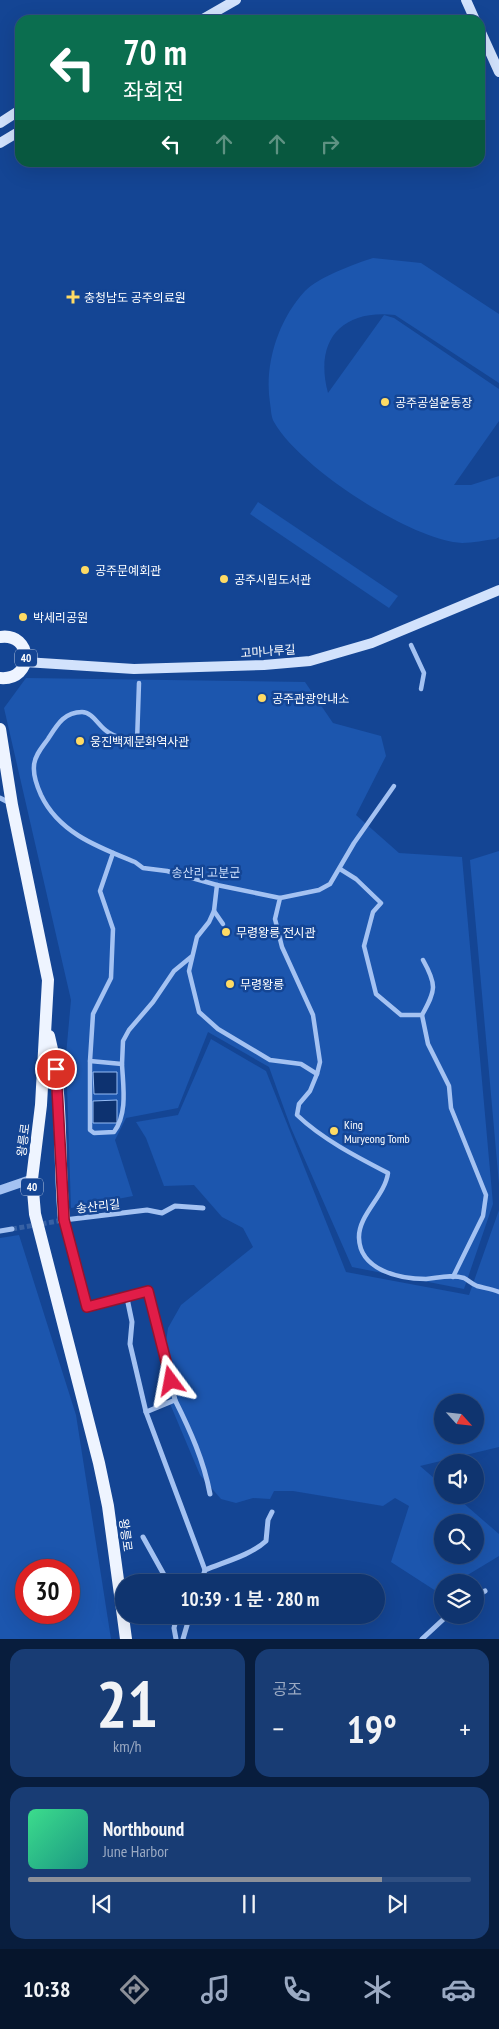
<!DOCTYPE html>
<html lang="ko">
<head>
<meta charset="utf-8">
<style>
	:root { --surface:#0f346f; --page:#183c74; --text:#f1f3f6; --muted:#9baac3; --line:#2f4f82; --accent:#8c9099 }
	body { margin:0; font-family:"PT Sans Narrow","Noto Sans KR",sans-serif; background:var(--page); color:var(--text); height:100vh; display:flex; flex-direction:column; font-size:19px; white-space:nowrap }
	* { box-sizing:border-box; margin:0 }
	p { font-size:16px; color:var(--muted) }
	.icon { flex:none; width:28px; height:28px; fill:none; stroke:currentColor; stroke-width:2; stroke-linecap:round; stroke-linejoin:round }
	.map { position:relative; height:1639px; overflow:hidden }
	.side { display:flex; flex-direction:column; gap:10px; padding:10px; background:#081d3d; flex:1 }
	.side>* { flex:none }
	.guide { position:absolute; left:15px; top:15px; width:470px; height:152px; border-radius:15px; box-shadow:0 5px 20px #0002,0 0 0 1px var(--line); background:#0b6e4f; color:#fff; overflow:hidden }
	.needle { width:32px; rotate:117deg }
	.tools { position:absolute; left:434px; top:1394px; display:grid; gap:10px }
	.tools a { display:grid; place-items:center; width:50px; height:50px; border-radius:50%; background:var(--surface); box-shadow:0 5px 20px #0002,0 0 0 1px var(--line); font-size:25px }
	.speed { position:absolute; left:15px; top:1559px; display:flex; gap:10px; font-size:25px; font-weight:700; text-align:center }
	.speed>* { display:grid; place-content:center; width:65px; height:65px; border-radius:50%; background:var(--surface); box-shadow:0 5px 20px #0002,0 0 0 1px var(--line); line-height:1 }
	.speed .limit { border:8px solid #d22; background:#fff; color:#111 }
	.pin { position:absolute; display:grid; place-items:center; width:42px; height:42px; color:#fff; margin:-21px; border:2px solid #fff; border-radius:50%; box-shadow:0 1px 5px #0007 }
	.me { position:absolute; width:55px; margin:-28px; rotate:347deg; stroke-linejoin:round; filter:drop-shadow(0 0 4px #0008) }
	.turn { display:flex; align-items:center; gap:18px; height:105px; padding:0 25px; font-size:22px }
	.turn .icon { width:65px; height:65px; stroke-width:2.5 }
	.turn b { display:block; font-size:35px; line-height:42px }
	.lanes { display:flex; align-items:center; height:48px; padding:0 25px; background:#0003; justify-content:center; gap:25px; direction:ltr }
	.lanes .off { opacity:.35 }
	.big { font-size:38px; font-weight:600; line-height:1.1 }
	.side .widget { flex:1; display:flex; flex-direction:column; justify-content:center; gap:8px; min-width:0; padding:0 18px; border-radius:15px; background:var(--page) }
	.side .dial { align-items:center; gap:0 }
	.dial b { font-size:65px; line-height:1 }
	.song { display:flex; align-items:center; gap:15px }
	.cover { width:60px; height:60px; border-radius:8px; background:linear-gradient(135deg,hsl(150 70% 55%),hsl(170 70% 35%)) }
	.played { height:5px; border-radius:2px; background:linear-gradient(90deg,var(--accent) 80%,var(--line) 80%) }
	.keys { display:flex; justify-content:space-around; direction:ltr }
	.heat { display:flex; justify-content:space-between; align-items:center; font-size:28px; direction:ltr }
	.side .tiles { flex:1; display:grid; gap:10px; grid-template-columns:1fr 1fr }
	.widget:last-child { grid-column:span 2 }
	.trip { position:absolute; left:115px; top:1574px; width:270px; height:50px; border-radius:25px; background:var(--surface); box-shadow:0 5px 20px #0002,0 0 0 1px var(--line); font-weight:600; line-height:50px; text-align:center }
	.dock { display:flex; height:80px; justify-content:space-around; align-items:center; background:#06152c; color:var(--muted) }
	.dock .icon { width:35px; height:35px }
	.dock .selected { color:var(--accent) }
	.dock b { font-size:22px; color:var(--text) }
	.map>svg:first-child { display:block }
</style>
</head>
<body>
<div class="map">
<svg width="499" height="1639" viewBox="0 0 499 1639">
	<rect width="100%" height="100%" fill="#144594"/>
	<g fill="#1c56ae" fill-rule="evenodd">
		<path d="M373,258L421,263L499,314V383L395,315C341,309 314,341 328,393L384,315L394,318L499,389V421L454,485H471L499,476V537L496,539C485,540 473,543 462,543C410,540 299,467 274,422C271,417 271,409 270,403C264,365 278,320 305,291C319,277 354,264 373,258Z"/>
		<polygon points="258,502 398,596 389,608 250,514"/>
		<polygon points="26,678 305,682 333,723 381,736 386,756 356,815 399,853 462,857 493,1204 464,1289 352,1267 291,1128 269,1067 208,1032 178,1108 126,1118 115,1140 133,1196 71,1208 66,1055 71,1000 4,708"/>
		<polygon points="499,851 499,1184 470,860"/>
		<path d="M211,1039L266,1071L346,1272L469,1295L499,1210V1447L420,1466L442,1485V1495H454L499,1534V1556L456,1582H442V1591L439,1593L391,1562L409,1506L395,1498L383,1506L293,1491H274L270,1499L253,1498L236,1503L221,1499L200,1475L168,1399L165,1349L168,1328L181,1305L253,1247L243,1228L222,1217L194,1185L164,1186L146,1138L136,1122L178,1115ZM442,1402H475V1435H442ZM442,1522H475V1555H442Z"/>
		<path d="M19,1235L76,1415L111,1639H0V1238ZM26,1570H69V1612H26Z"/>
	</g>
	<g fill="#0d3270" stroke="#96bcf5">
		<polygon points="93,1072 117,1072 117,1094 94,1094"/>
		<polygon points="117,1100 117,1123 93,1123 93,1101"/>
	</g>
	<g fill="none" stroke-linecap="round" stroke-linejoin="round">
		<polyline stroke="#3761a4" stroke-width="5" stroke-dasharray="5 2.5" stroke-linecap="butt" points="12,1229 64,1220"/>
		<g stroke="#a4c2f2" stroke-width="4.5">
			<polyline points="411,645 424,673 421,689"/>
			<path d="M139,683L137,742C127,740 117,738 108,732C99,727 93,712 82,712C64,712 57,725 48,739C43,746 34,756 34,766C33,776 37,786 41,795C59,833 98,847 135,862L143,868L167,871L217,885L214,911L209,922L197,937L189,971L199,1012L218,1029L270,1060L301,1064L317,1074L310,1091L299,1104L297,1115C322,1139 357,1157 388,1173C385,1196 358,1215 359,1238C360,1270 399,1279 426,1279C438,1278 451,1274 464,1278C468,1280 472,1284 477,1286C484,1288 492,1289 499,1292"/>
			<polyline points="113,853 100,891 113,929 111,978 93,1014 90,1061 122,1064 123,1041 129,1030 153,1002 174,971 191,957"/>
			<polyline points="340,869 356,879 381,903 373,912 364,946 376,994 401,1015 422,1015 428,1044 449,1086 451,1108 486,1195 483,1216 453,1277"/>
			<polyline points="217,885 280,898 275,919 282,947 313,1015 320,1062 317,1074"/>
			<polyline points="280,898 319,890 330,884 354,843 394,786"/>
			<polyline points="214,911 223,924"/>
			<path d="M422,1015C436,990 437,985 423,960"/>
			<path d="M90,1061V1130L94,1133L114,1132C128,1113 123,1086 122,1064"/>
		</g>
		<g stroke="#a4c2f2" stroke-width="5">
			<polyline points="0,798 10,803"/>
			<polyline points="0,1231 12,1229"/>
			<polyline points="127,1298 148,1291 161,1335 175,1400 146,1412"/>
			<path d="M175,1400C190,1430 204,1461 210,1494"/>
			<polyline points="143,1537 168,1582"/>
			<path d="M205,1570C224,1562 251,1555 266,1541L268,1520L272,1512"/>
			<polyline points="201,1582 205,1570 146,1412 130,1344 132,1322 127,1298 87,1307 64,1220 147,1210 162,1213 175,1206 203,1208"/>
			<polyline points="475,1597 485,1591"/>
			<polyline points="176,1639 174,1628 177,1615"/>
			<polyline points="183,1639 190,1615"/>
			<polyline points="422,1639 448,1615"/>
		</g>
		<polyline stroke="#a4c2f2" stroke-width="9" points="0,1190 32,1179"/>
		<g stroke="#d2e2fc" stroke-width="10">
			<polyline points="466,0 475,20"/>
			<polyline points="201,20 236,0"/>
			<polyline points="480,30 499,72"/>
			<polyline points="0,123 20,110"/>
			<polyline points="0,143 20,131"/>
			<polyline points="25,662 134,669 264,665 310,661 372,643 499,590"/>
		</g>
		<g stroke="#eef4ff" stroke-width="12">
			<path d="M0,637C33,632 35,681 0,678"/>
			<polyline points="0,729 12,805 48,980 41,1105 32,1179 35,1214 99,1463 108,1506 126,1639"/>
			<path d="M49,1036C64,1095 58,1159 64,1220"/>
		</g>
	</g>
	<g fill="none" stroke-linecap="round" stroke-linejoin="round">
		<defs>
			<polyline id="route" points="56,1069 64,1220 87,1307 148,1291 171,1381"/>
		</defs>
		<use href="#route" stroke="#92132f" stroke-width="12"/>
		<use href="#route" stroke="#e11d48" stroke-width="9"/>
	</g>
	<g fill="#ffdb64" stroke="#144594" stroke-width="2">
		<path d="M70.5 289.5h5v5h5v5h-5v5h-5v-5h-5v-5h5z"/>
		<circle cx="385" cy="402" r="5"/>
		<circle cx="85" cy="570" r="5"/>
		<circle cx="224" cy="579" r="5"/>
		<circle cx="23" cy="617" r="5"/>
		<circle cx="262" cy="698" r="5"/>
		<circle cx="80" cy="741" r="5"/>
		<circle cx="226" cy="932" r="5"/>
		<circle cx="230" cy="984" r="5"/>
		<circle cx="334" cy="1131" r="5"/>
	</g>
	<g text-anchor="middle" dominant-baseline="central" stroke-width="5" stroke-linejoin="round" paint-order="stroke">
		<g fill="#144594" stroke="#b8c7df" stroke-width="1">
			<rect x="15" y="649.5" width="22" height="17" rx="4"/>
			<rect x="21" y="1178.5" width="22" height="17" rx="4"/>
		</g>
		<g font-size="11" font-weight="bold" fill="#fff">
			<text x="26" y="658">40</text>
			<text x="32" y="1187">40</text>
		</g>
		<g font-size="12" fill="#fff" stroke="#144594" text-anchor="start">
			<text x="84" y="297">충청남도 공주의료원</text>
			<text x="395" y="402">공주공설운동장</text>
			<text x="95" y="570">공주문예회관</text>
			<text x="234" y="579">공주시립도서관</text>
			<text x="33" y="617">박세리공원</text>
			<text x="272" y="698">공주관광안내소</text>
			<text x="90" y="741">웅진백제문화역사관</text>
			<text x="236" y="932">무령왕릉 전시관</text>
			<text x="240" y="984">무령왕릉</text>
			<text x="344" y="1124">King<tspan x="344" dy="14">Muryeong Tomb</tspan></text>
		</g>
		<g font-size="12" fill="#fff" stroke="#144594">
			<text transform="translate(268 651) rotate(-4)">고마나루길</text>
			<text transform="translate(23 1140) rotate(-83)">왕릉로</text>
			<text transform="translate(98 1206) rotate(-6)">송산리길</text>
			<text transform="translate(126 1535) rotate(82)">왕릉로</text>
		</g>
		<g font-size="12" fill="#cbdefc" stroke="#144594">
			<text x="206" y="872">송산리 고분군</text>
		</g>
	</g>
</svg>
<div class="tools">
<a><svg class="needle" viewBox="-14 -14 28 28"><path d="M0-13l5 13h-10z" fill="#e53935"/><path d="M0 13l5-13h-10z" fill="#9baac3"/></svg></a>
<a><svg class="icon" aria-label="sound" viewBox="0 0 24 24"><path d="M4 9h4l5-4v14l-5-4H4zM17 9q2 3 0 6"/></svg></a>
<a><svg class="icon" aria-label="search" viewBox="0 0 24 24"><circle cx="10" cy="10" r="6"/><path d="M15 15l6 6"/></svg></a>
<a><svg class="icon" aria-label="layers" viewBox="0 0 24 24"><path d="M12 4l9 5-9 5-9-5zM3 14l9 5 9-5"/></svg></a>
</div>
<div class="speed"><div class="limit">30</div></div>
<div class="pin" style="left:56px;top:1069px;background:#d93025"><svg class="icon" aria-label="arrive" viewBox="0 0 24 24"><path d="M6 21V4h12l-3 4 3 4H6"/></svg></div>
<svg class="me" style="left:171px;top:1381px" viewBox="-20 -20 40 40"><path d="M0-17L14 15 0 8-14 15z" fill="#e11d48" stroke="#fff" stroke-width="4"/></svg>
<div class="trip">10:39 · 1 분 · 280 m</div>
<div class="guide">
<div class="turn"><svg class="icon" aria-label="left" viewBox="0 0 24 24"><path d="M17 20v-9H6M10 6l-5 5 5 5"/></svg><div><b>70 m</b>좌회전</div></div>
<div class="lanes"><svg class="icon" aria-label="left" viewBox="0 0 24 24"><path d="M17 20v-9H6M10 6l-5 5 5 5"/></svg><svg class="icon off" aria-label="ahead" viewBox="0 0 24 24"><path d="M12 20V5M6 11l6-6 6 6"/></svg><svg class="icon off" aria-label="ahead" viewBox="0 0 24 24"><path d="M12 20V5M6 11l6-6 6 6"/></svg><svg class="icon off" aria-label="right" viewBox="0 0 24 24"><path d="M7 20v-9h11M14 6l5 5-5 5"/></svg></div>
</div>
</div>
<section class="side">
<div class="tiles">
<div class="widget dial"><b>21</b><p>km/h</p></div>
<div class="widget"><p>공조</p>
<div class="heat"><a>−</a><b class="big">19°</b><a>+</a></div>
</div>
<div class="widget">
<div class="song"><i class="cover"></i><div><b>Northbound</b><p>June Harbor</p></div></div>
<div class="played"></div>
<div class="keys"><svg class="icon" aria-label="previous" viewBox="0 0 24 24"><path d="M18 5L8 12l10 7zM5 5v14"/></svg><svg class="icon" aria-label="pause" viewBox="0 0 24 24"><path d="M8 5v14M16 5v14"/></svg><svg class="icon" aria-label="next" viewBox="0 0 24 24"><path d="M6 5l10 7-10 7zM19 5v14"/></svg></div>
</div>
</div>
</section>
<nav class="dock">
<b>10:38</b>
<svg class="icon selected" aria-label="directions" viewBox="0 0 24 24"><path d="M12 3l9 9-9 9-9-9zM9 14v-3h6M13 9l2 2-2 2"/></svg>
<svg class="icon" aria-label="music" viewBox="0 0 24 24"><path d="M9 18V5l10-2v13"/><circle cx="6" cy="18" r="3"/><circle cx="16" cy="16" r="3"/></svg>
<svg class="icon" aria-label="phone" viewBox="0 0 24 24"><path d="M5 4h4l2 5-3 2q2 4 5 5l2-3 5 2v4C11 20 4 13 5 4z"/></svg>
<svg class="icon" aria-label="climate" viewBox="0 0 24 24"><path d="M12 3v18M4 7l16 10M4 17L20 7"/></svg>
<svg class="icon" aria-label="car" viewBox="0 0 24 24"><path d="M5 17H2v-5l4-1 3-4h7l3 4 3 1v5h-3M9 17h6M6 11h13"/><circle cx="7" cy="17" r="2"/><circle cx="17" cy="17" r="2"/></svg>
</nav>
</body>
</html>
